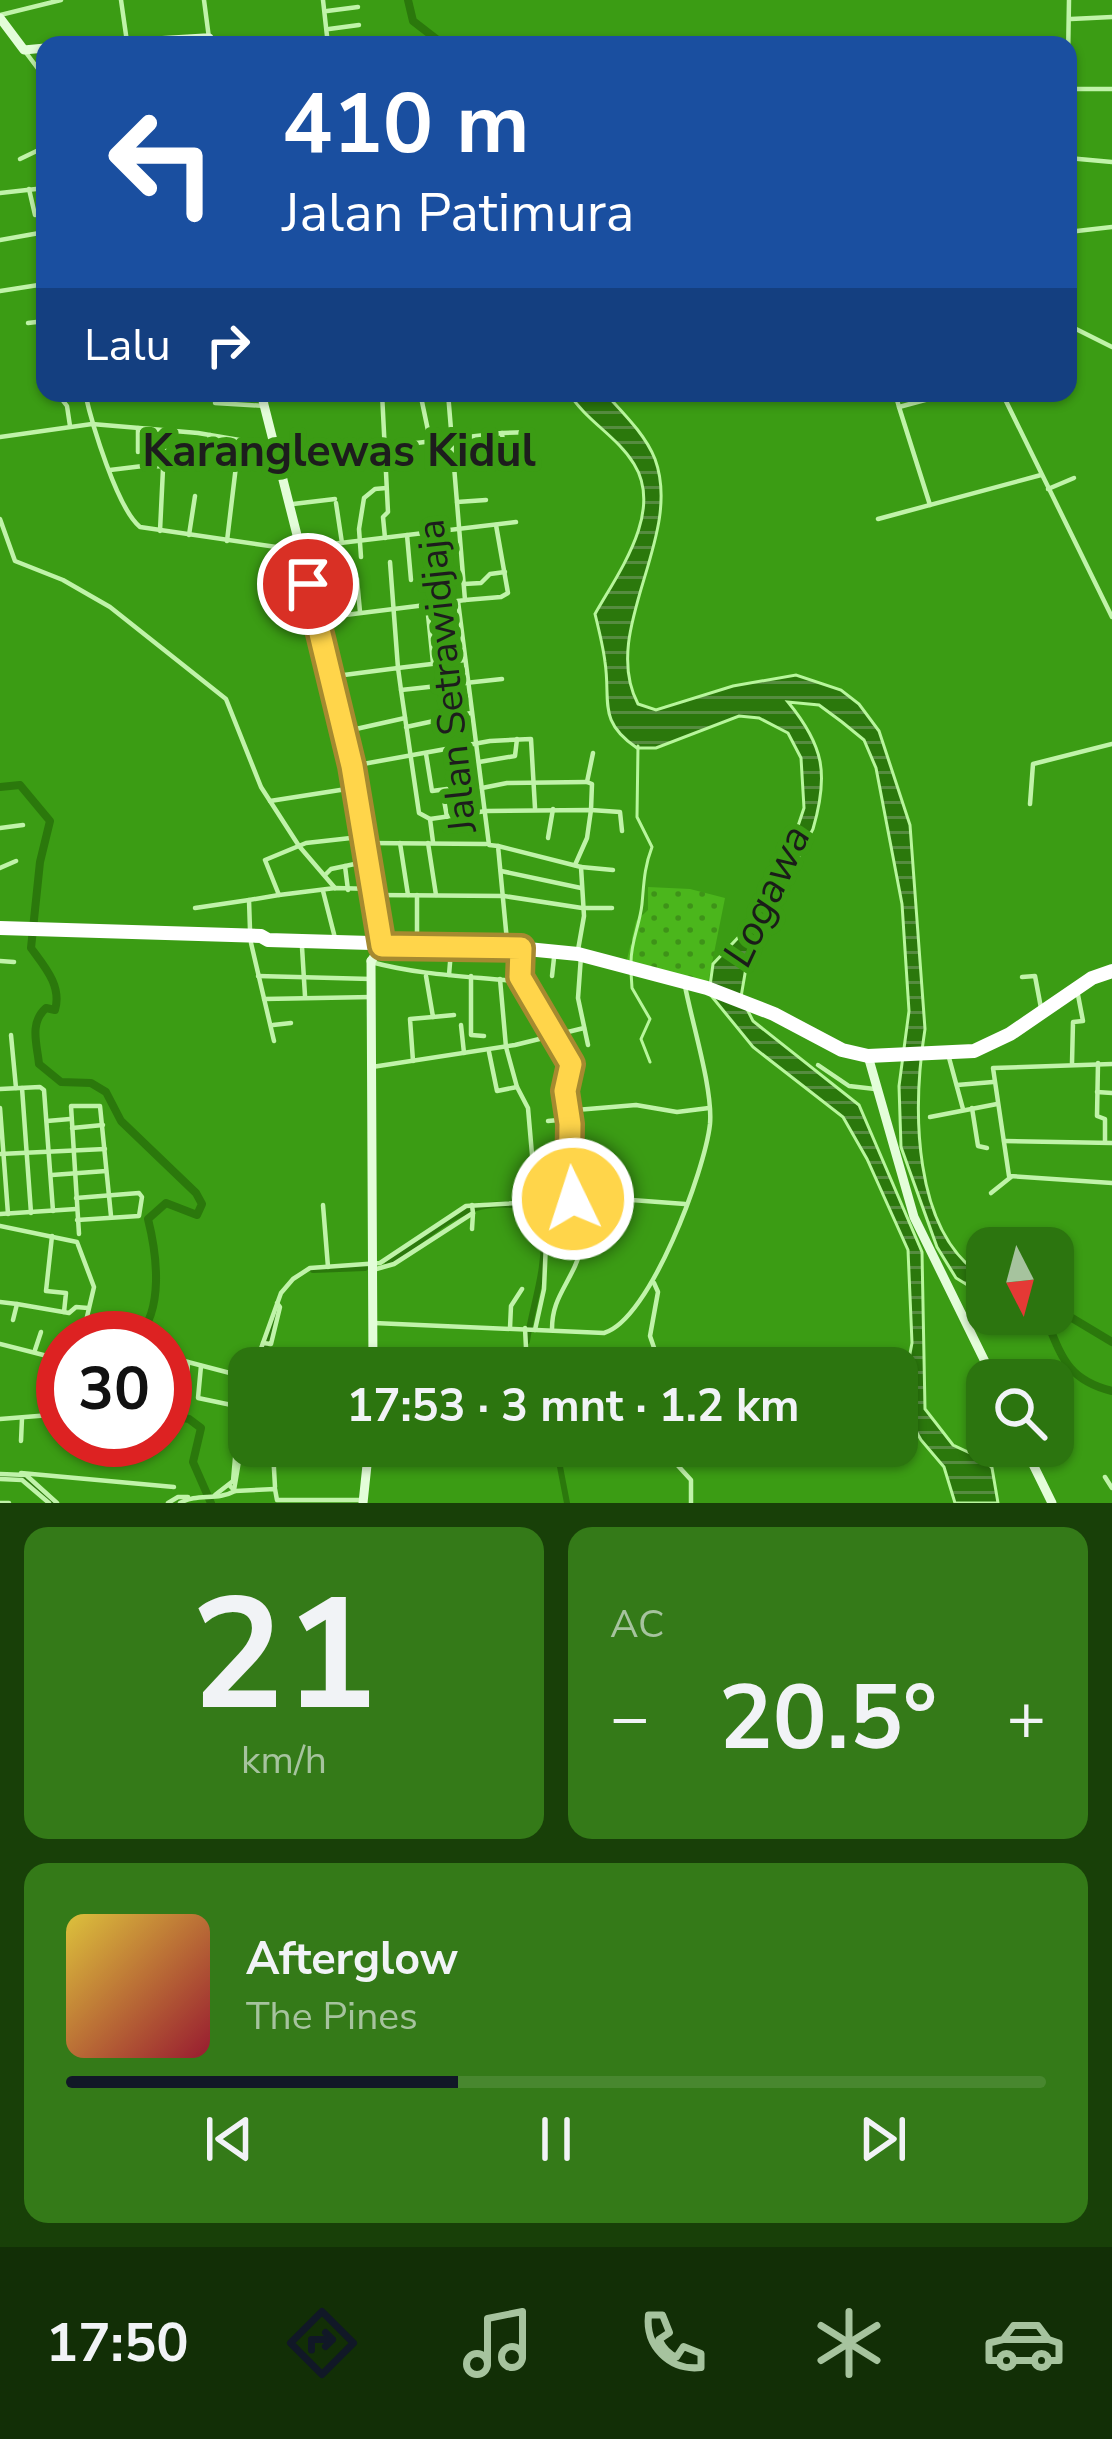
<!DOCTYPE html>
<html lang="id">
<head>
<meta charset="utf-8">
<style>
	:root { --surface:#2c750f; --page:#347a18; --text:#f1f3f6; --muted:#a6c39e; --line:#48872f; --accent:#111827 }
	body { margin:0; font-family:"Nunito Sans",sans-serif; background:var(--page); color:var(--text); height:100vh; display:flex; flex-direction:column; font-size:45px; white-space:nowrap }
	* { box-sizing:border-box; margin:0 }
	p { font-size:39px; color:var(--muted) }
	.icon { flex:none; width:66px; height:66px; fill:none; stroke:currentColor; stroke-width:2; stroke-linecap:round; stroke-linejoin:round }
	.map { position:relative; height:1503px; overflow:hidden }
	.panel { display:flex; flex-direction:column; gap:24px; padding:24px; background:#184008; flex:1 }
	.panel>* { flex:none }
	.hud { position:absolute; left:36px; top:36px; width:1041px; height:366px; border-radius:24px; box-shadow:0 3px 9px #0004; background:#1a4fa0; color:#fff; overflow:hidden }
	.needle { width:78px; rotate:174deg }
	.controls { position:absolute; left:966px; top:1227px; display:grid; gap:24px }
	.controls a { display:grid; place-items:center; width:108px; height:108px; border-radius:24px; background:var(--surface); box-shadow:0 3px 9px #0004; font-size:60px }
	.speed { position:absolute; left:36px; top:1311px; display:flex; gap:24px; font-size:60px; font-weight:700; text-align:center }
	.speed>* { display:grid; place-content:center; width:156px; height:156px; border-radius:50%; background:var(--surface); box-shadow:0 3px 9px #0004; line-height:1 }
	.speed .limit { border:18px solid #d22; background:#fff; color:#111 }
	.pin { position:absolute; display:grid; place-items:center; width:102px; height:102px; color:#fff; margin:-51px; border:6px solid #fff; border-radius:50%; box-shadow:0 3px 12px #0007 }
	.me { position:absolute; width:132px; margin:-66px; rotate:356deg; stroke-linejoin:round; filter:drop-shadow(0 0 9px #0008) }
	.turn { display:flex; align-items:center; gap:42px; height:252px; padding:0 48px; font-size:54px }
	.turn .icon { width:156px; height:156px; stroke-width:2.5 }
	.turn b { display:block; font-size:84px; line-height:102px }
	.then { display:flex; align-items:center; height:114px; padding:0 48px; background:#0003; gap:24px; font-size:45px }
	.big { font-size:90px; font-weight:700; line-height:1.1 }
	.panel .card { flex:1; display:flex; flex-direction:column; justify-content:center; gap:18px; min-width:0; padding:0 42px; border-radius:24px; background:var(--page) }
	.panel .dial { align-items:center; gap:0 }
	.dial b { font-size:156px; line-height:1 }
	.song { display:flex; align-items:center; gap:36px }
	.cover { width:144px; height:144px; border-radius:18px; background:linear-gradient(135deg,hsl(50 70% 55%),hsl(350 70% 35%)) }
	.played { height:12px; border-radius:6px; background:linear-gradient(90deg,var(--accent) 40%,var(--line) 40%) }
	.keys { display:flex; justify-content:space-around; direction:ltr }
	.heat { display:flex; justify-content:space-between; align-items:center; font-size:66px; direction:ltr }
	.panel .tiles { flex:1; display:grid; gap:24px; grid-template-columns:1fr 1fr }
	.card:last-child { grid-column:span 2 }
	.trip { position:absolute; left:228px; top:1347px; width:690px; height:120px; border-radius:24px; background:var(--surface); box-shadow:0 3px 9px #0004; font-weight:700; line-height:120px; text-align:center }
	.tabs { display:flex; height:192px; justify-content:space-around; align-items:center; background:#122f06; color:var(--muted) }
	.tabs .icon { width:84px; height:84px }
	.tabs .active { color:var(--accent) }
	.tabs b { font-size:54px; color:var(--text) }
	.map>svg:first-child { display:block }
</style>
</head>
<body>
<div class="map">
<svg width="1112" height="1503" viewBox="0 0 1112 1503">
	<defs>
		<pattern id="green-dots" width="8" height="8" patternUnits="userSpaceOnUse" patternTransform="scale(3)"><rect width="8" height="8" fill="#4bb61c"/><path d="M2 2h.1M6 6h.1" fill="none" stroke="#3e9318" stroke-width="1.8" stroke-linecap="round"/></pattern>
		<pattern id="water-rules" width="6" height="5" patternUnits="userSpaceOnUse" patternTransform="scale(3)"><rect width="6" height="5" fill="#2b780c"/><path d="M0 2.5h6" fill="none" stroke="#568c40"/></pattern>
	</defs>
	<rect width="100%" height="100%" fill="#3b9c14"/>
	<polygon fill="url(#green-dots)" points="648,887 690,889 725,898 707,988 626,964 636,921 648,910"/>
	<path fill="url(#water-rules)" stroke="#b8f69c" stroke-width="3" d="M569,393H605C623,413 645,434 655,459C684,538 599,630 638,704L656,710L733,686L796,675L841,690L859,704L879,731L910,825L925,1029C913,1104 910,1235 987,1279V1297L956,1278L937,1247L901,1147L899,1086L909,1011L902,904L876,768L864,740L842,722L819,705L788,702C824,746 829,774 813,829L748,956L741,997L753,1021L859,1105L922,1252L925,1409L953,1445L985,1460L992,1468L998,1503H955L944,1467L921,1440L907,1415L904,1385L912,1343L908,1250L867,1159L843,1117L753,1047L709,993L713,964L750,925L790,850L804,808L801,758L788,733L759,718L739,716L656,748H637C597,721 611,701 605,662C603,646 599,630 595,614C618,573 664,512 634,464C617,436 586,421 569,393Z"/>
	<g fill="none" stroke-linecap="round" stroke-linejoin="round">
		<g stroke="#b8f69c" stroke-width="3">
			<path d="M631,962C631,941 640,924 642,904C644,883 644,868 652,847L637,817L638,746"/>
			<polyline points="631,972 632,988 650,1019 641,1039 650,1062"/>
		</g>
		<g stroke="#2b780c" stroke-width="6">
			<path d="M388,1264C413,1248 438,1224 465,1212C488,1201 540,1198 543,1231C547,1268 532,1306 527,1341"/>
			<polyline points="313,1270 365,1268"/>
			<polyline points="259,1368 275,1314"/>
			<polyline points="241,1441 241,1418 249,1394"/>
			<polyline points="556,1446 567,1503"/>
			<polyline points="0,1476 25,1478 52,1503"/>
		</g>
		<g stroke="#2b780c" stroke-width="8">
			<polyline points="408,0 413,21 444,45"/>
			<path d="M0,787L20,785L50,821L40,862L31,948C45,967 62,986 55,1010L46,1008C29,1023 37,1044 39,1064L61,1082L91,1083L106,1092L121,1121L196,1193L202,1204L197,1215L166,1203L148,1219C157,1255 164,1310 137,1338"/>
			<path d="M1039,1314L1046,1319C1062,1358 1068,1380 1112,1391"/>
			<polyline points="1050,1314 1072,1318 1112,1342"/>
			<polyline points="165,1415 189,1419 201,1428 193,1462 211,1503"/>
		</g>
		<g stroke="#c0f3a9" stroke-width="4.5">
			<polyline points="121,0 127,42"/>
			<polyline points="204,0 209,38 279,45"/>
			<polyline points="323,0 328,45"/>
			<polyline points="327,11 358,7"/>
			<polyline points="0,15 61,0"/>
			<polyline points="1071,19 1112,17"/>
			<polyline points="329,29 359,25"/>
			<polyline points="24,50 45,78"/>
			<polyline points="1068,60 1069,0"/>
			<polyline points="1068,89 1112,89"/>
			<polyline points="39,150 39,143 45,140"/>
			<polyline points="1068,158 1112,162"/>
			<polyline points="20,159 45,147"/>
			<polyline points="29,189 35,215"/>
			<polyline points="0,193 45,188"/>
			<polyline points="1068,232 1112,227"/>
			<polyline points="0,240 45,232"/>
			<polyline points="0,291 45,284"/>
			<polyline points="28,323 45,321"/>
			<polyline points="1068,325 1112,347"/>
			<polyline points="57,393 67,406 70,426"/>
			<path d="M85,393C92,424 117,508 140,527L290,549L516,522"/>
			<polyline points="338,393 421,397 430,440"/>
			<polyline points="382,393 388,512 383,517 385,538"/>
			<polyline points="448,393 465,600 458,601 489,845 498,846 507,941"/>
			<polyline points="895,393 899,407 951,393"/>
			<polyline points="1002,393 1112,617"/>
			<polyline points="263,401 298,393"/>
			<polyline points="215,403 265,406"/>
			<polyline points="899,407 930,505"/>
			<polyline points="138,428 138,452"/>
			<polyline points="502,433 531,432"/>
			<polyline points="0,437 92,424 198,433 275,446 382,447 502,433 504,452"/>
			<polyline points="453,462 485,459 484,434"/>
			<polyline points="110,470 143,466 202,467 210,435"/>
			<polyline points="1048,489 1074,478"/>
			<polyline points="457,502 486,500"/>
			<polyline points="336,503 342,543"/>
			<polyline points="293,504 335,499"/>
			<polyline points="0,519 15,561 63,580 110,607 226,699 261,787 299,846 335,888"/>
			<polyline points="878,519 1041,475"/>
			<polyline points="160,531 164,448"/>
			<polyline points="189,535 195,496"/>
			<polyline points="407,535 411,580"/>
			<polyline points="227,541 239,441"/>
			<polyline points="334,545 337,571 357,579 360,612"/>
			<polyline points="361,557 359,529 364,498 375,489 386,488"/>
			<polyline points="390,562 398,668 465,660"/>
			<polyline points="464,584 481,583 490,574 505,572"/>
			<polyline points="465,600 501,597 508,593 496,525"/>
			<polyline points="427,605 433,663"/>
			<polyline points="321,618 458,601"/>
			<polyline points="336,676 398,668 401,690"/>
			<polyline points="502,679 401,690 419,813 430,819 486,811 591,810 587,838 575,865"/>
			<polyline points="406,727 471,713"/>
			<polyline points="347,731 405,718"/>
			<polyline points="593,753 587,782 592,784 591,810 620,812 622,831"/>
			<polyline points="426,754 432,791 447,789"/>
			<polyline points="479,762 515,756 517,739"/>
			<polyline points="352,766 490,741 531,739 535,808"/>
			<polyline points="482,788 507,783 587,782"/>
			<polyline points="444,800 447,817"/>
			<polyline points="270,801 353,788"/>
			<polyline points="1030,804 1033,764 1112,744"/>
			<polyline points="430,819 433,842"/>
			<polyline points="0,828 23,825"/>
			<polyline points="548,838 553,809"/>
			<polyline points="366,843 486,844"/>
			<polyline points="400,843 408,895"/>
			<polyline points="428,843 436,895"/>
			<polyline points="498,846 581,867 584,916 578,950"/>
			<polyline points="345,866 348,890"/>
			<polyline points="581,867 613,870"/>
			<polyline points="0,868 16,861"/>
			<polyline points="501,871 581,888"/>
			<polyline points="325,875 331,869 369,861"/>
			<polyline points="323,891 335,938"/>
			<polyline points="279,895 335,888 373,889"/>
			<polyline points="374,895 504,896 582,908 612,908"/>
			<polyline points="195,908 249,900"/>
			<polyline points="250,930 249,900 279,895 265,860 306,843 360,837"/>
			<polyline points="251,943 274,1041"/>
			<polyline points="417,944 417,895"/>
			<polyline points="302,947 305,996"/>
			<polyline points="521,951 520,977 571,1064 565,1091 569,1119 569,1199"/>
			<polyline points="581,956 578,998 588,1045"/>
			<polyline points="0,961 14,962"/>
			<path d="M371,962C420,975 463,976 514,981L520,977"/>
			<polyline points="449,975 451,951"/>
			<polyline points="258,976 371,979"/>
			<polyline points="426,976 433,1017 454,1015"/>
			<polyline points="471,976 471,1035 484,1036"/>
			<polyline points="552,976 554,958"/>
			<polyline points="1022,977 1035,976 1041,1008"/>
			<polyline points="500,979 506,1047 517,1087 528,1108 536,1201"/>
			<polyline points="264,999 372,997"/>
			<polyline points="273,1025 291,1023"/>
			<polyline points="461,1025 464,1053"/>
			<polyline points="11,1035 16,1088"/>
			<polyline points="489,1052 497,1091 517,1087"/>
			<polyline points="948,1054 963,1109"/>
			<polyline points="413,1061 410,1019 433,1017"/>
			<polyline points="1072,1063 1073,1022 1083,1021 1078,995"/>
			<polyline points="1098,1063 1097,1116 1105,1119 1105,1141"/>
			<polyline points="1112,1064 993,1068 1009,1176 1112,1183"/>
			<polyline points="818,1065 849,1086 875,1089"/>
			<polyline points="372,1067 515,1045 584,1028"/>
			<polyline points="957,1085 993,1082"/>
			<polyline points="22,1088 31,1213"/>
			<polyline points="0,1089 40,1087 44,1090 53,1211"/>
			<polyline points="1097,1092 1112,1093"/>
			<polyline points="0,1108 8,1214"/>
			<polyline points="972,1108 978,1146 987,1148"/>
			<polyline points="576,1110 636,1105 677,1112 709,1108"/>
			<polyline points="930,1117 997,1104"/>
			<polyline points="47,1121 70,1119"/>
			<polyline points="548,1121 569,1119"/>
			<polyline points="72,1128 103,1125"/>
			<polyline points="1004,1141 1112,1143"/>
			<polyline points="542,1150 569,1148"/>
			<polyline points="0,1154 105,1149"/>
			<polyline points="52,1175 106,1171"/>
			<polyline points="991,1193 1011,1177"/>
			<polyline points="76,1198 139,1193 142,1197 139,1216 77,1220"/>
			<polyline points="323,1205 328,1267"/>
			<polyline points="0,1214 76,1209"/>
			<polyline points="0,1226 77,1242 94,1287 82,1338"/>
			<polyline points="472,1229 473,1213"/>
			<polyline points="79,1234 71,1106 100,1106 111,1216"/>
			<polyline points="52,1236 46,1291 66,1293 64,1312"/>
			<polyline points="373,1270 394,1264 473,1213 472,1205"/>
			<polyline points="654,1283 658,1292 650,1336 661,1368"/>
			<polyline points="0,1302 17,1304 13,1320"/>
			<polyline points="17,1304 69,1313 76,1307 88,1308"/>
			<path d="M374,1323L604,1333C650,1320 705,1170 710,1124C713,1089 692,1023 685,986"/>
			<polyline points="510,1328 511,1306 522,1289"/>
			<polyline points="525,1328 527,1368"/>
			<path d="M552,1329C552,1302 564,1290 575,1266C585,1245 586,1221 583,1199"/>
			<polyline points="535,1330 544,1289 547,1219"/>
			<polyline points="263,1343 271,1344 280,1307 277,1303"/>
			<polyline points="0,1344 63,1360"/>
			<polyline points="35,1350 41,1332"/>
			<polyline points="165,1356 249,1378"/>
			<polyline points="201,1366 198,1398 241,1407"/>
			<polyline points="254,1368 281,1293 293,1279 310,1268 380,1263 466,1206 605,1198 685,1204"/>
			<polyline points="187,1379 188,1362"/>
			<polyline points="0,1419 63,1414"/>
			<polyline points="21,1441 22,1418"/>
			<polyline points="237,1446 273,1451 368,1451"/>
			<polyline points="660,1446 691,1480 691,1503"/>
			<polyline points="273,1451 275,1487"/>
			<polyline points="419,1460 423,1446"/>
			<polyline points="21,1473 174,1487"/>
			<polyline points="0,1474 26,1475 57,1503"/>
			<polyline points="1105,1477 1112,1488"/>
			<polyline points="0,1479 22,1480 49,1503"/>
			<polyline points="230,1486 235,1491 275,1489 277,1500 364,1500"/>
			<polyline points="234,1490 249,1402"/>
			<polyline points="215,1495 233,1481 239,1413 249,1384"/>
			<polyline points="0,1503 9,1503"/>
			<polyline points="168,1503 178,1497 188,1497"/>
			<path d="M180,1503C197,1493 217,1501 235,1491"/>
		</g>
		<g stroke="#e3fdd9" stroke-width="9">
			<polyline points="0,18 24,50 45,48"/>
			<polyline points="87,45 204,38 209,38 210,45"/>
			<polyline points="261,393 333,677 356,788 382,946 371,961"/>
			<polyline points="371,961 373,1368"/>
			<polyline points="868,1056 914,1217 994,1380"/>
			<polyline points="1024,1446 1052,1503"/>
			<polyline points="363,1503 369,1446"/>
		</g>
		<polyline stroke="#fff" stroke-width="14" points="0,928 261,936 268,940 507,947 578,954 707,988 774,1014 842,1050 868,1056 974,1051 1010,1034 1092,978 1112,971"/>
	</g>
	<g fill="none" stroke-linecap="round" stroke-linejoin="round">
		<defs>
			<polyline id="route" points="308,584 352,766 382,946 521,948 520,977 571,1064 565,1091 570,1124 569,1199 573,1199"/>
		</defs>
		<use href="#route" stroke="#a68a30" stroke-width="30"/>
		<use href="#route" stroke="#ffd54a" stroke-width="21"/>
	</g>
	<g text-anchor="middle" dominant-baseline="central" stroke-width="12" stroke-linejoin="round" paint-order="stroke">
		<g font-size="39" fill="#1d1d1d" stroke="#3b9c14">
			<text transform="translate(447 676) rotate(-96)">Jalan Setrawidjaja</text>
		</g>
		<g font-size="42" font-style="italic" fill="#1a1d19" stroke="#3b9c14">
			<text transform="translate(767 896) rotate(-65)">Logawa</text>
		</g>
		<g font-size="45" font-weight="bold" fill="#1d1d1d" stroke="#3b9c14">
			<text x="339" y="451">Karanglewas Kidul</text>
		</g>
	</g>
</svg>
<div class="controls">
<a><svg class="needle" viewBox="-14 -14 28 28"><path d="M0-13l5 13h-10z" fill="#e53935"/><path d="M0 13l5-13h-10z" fill="#a6c39e"/></svg></a>
<a><svg class="icon" aria-label="search" viewBox="0 0 24 24"><circle cx="10" cy="10" r="6"/><path d="M15 15l6 6"/></svg></a>
</div>
<div class="speed"><div class="limit">30</div></div>
<div class="pin" style="left:308px;top:584px;background:#d93025"><svg class="icon" aria-label="arrive" viewBox="0 0 24 24"><path d="M6 21V4h12l-3 4 3 4H6"/></svg></div>
<svg class="me" style="left:573px;top:1199px" viewBox="-20 -20 40 40"><circle r="17" fill="#ffd54a" stroke="#fff" stroke-width="3"/><path d="M0-11L8 9 0 5-8 9z" fill="#fff"/></svg>
<div class="trip">17:53 · 3 mnt · 1.2 km</div>
<div class="hud">
<div class="turn"><svg class="icon" aria-label="left" viewBox="0 0 24 24"><path d="M17 20v-9H6M10 6l-5 5 5 5"/></svg><div><b>410 m</b>Jalan Patimura</div></div>
<div class="then">Lalu<svg class="icon" aria-label="right" viewBox="0 0 24 24"><path d="M7 20v-9h11M14 6l5 5-5 5"/></svg></div>
</div>
</div>
<section class="panel">
<div class="tiles">
<div class="card dial"><b>21</b><p>km/h</p></div>
<div class="card"><p>AC</p>
<div class="heat"><a>−</a><b class="big">20.5°</b><a>+</a></div>
</div>
<div class="card">
<div class="song"><i class="cover"></i><div><b>Afterglow</b><p>The Pines</p></div></div>
<div class="played"></div>
<div class="keys"><svg class="icon" aria-label="previous" viewBox="0 0 24 24"><path d="M18 5L8 12l10 7zM5 5v14"/></svg><svg class="icon" aria-label="pause" viewBox="0 0 24 24"><path d="M8 5v14M16 5v14"/></svg><svg class="icon" aria-label="next" viewBox="0 0 24 24"><path d="M6 5l10 7-10 7zM19 5v14"/></svg></div>
</div>
</div>
</section>
<nav class="tabs">
<b>17:50</b>
<svg class="icon active" aria-label="directions" viewBox="0 0 24 24"><path d="M12 3l9 9-9 9-9-9zM9 14v-3h6M13 9l2 2-2 2"/></svg>
<svg class="icon" aria-label="music" viewBox="0 0 24 24"><path d="M9 18V5l10-2v13"/><circle cx="6" cy="18" r="3"/><circle cx="16" cy="16" r="3"/></svg>
<svg class="icon" aria-label="phone" viewBox="0 0 24 24"><path d="M5 4h4l2 5-3 2q2 4 5 5l2-3 5 2v4C11 20 4 13 5 4z"/></svg>
<svg class="icon" aria-label="climate" viewBox="0 0 24 24"><path d="M12 3v18M4 7l16 10M4 17L20 7"/></svg>
<svg class="icon" aria-label="car" viewBox="0 0 24 24"><path d="M5 17H2v-5l4-1 3-4h7l3 4 3 1v5h-3M9 17h6M6 11h13"/><circle cx="7" cy="17" r="2"/><circle cx="17" cy="17" r="2"/></svg>
</nav>
</body>
</html>
